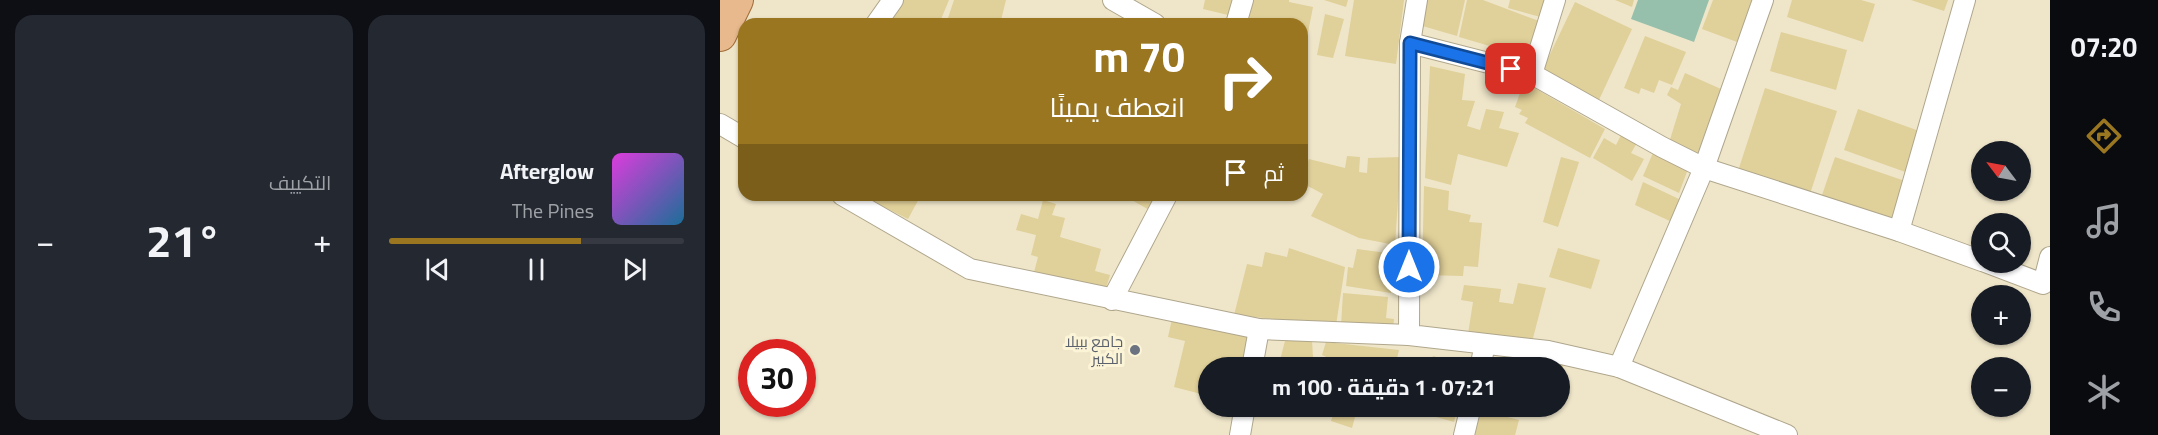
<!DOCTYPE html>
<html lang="ar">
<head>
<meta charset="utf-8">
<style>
	:root { --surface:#171b24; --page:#242831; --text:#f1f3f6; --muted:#9ea1a6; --line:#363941; --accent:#9a7621 }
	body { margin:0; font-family:Georgia,Cairo,serif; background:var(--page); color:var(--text); direction:rtl; height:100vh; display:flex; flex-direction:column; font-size:22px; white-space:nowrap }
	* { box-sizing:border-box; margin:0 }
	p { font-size:20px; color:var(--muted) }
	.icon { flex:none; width:33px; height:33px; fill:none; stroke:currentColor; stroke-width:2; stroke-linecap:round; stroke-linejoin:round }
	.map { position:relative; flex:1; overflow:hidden; direction:ltr }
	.side { display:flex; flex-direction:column; gap:15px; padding:15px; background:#0d0f14; width:720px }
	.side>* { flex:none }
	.banner { position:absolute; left:18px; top:18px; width:570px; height:183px; border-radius:18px; box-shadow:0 2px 4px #0004; direction:rtl; background:#9a7621; color:#fff; overflow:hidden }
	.needle { width:39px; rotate:302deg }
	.buttons { position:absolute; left:1251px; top:141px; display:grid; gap:12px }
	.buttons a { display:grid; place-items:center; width:60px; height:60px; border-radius:50%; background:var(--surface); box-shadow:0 2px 4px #0004; font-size:30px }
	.speed { position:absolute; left:18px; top:339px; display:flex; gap:12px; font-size:30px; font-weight:700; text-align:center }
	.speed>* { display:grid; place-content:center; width:78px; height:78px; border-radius:50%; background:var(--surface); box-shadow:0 2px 4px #0004; line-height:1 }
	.speed .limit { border:9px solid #d22; background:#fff; color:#111 }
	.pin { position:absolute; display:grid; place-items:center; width:51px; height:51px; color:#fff; margin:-26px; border-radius:12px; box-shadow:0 3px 9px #0006 }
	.me { position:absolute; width:66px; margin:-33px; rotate:0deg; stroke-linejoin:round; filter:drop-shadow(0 0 4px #0008) }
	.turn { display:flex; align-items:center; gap:21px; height:126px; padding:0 24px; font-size:27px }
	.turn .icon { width:78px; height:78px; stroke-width:2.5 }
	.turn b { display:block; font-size:42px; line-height:51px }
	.then { display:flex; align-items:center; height:57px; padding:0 24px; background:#0003; gap:12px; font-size:22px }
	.big { font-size:45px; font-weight:700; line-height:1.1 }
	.side .card { flex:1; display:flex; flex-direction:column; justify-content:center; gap:9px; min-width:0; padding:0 21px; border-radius:18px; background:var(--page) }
	.song { display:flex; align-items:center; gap:18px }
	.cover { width:72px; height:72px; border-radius:9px; background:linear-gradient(135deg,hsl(300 70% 55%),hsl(200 70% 35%)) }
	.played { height:6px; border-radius:3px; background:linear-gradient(90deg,var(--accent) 65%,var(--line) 65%) }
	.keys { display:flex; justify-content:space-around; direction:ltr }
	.heat { display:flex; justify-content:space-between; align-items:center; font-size:33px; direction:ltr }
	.side .tiles { flex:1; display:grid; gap:15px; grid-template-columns:repeat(2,1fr) }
	.trip { position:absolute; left:478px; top:357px; width:372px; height:60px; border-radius:30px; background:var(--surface); box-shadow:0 2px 4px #0004; font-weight:700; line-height:60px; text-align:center; direction:rtl }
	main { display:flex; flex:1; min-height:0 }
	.menu { display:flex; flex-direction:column; width:108px; justify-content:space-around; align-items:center; background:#090b0e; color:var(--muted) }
	.menu .icon { width:42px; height:42px }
	.menu .current { color:var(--accent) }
	.menu b { font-size:27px; color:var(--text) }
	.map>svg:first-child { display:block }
</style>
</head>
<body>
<main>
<nav class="menu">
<b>07:20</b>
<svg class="icon current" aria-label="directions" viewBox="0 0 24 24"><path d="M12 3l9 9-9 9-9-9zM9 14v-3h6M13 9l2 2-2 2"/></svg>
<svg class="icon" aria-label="music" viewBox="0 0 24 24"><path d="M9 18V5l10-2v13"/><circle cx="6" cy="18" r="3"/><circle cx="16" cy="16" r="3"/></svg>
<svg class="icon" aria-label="phone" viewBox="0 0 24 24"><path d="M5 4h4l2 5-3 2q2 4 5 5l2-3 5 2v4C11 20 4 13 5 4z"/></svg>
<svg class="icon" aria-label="climate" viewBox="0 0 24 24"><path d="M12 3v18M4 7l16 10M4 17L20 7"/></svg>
</nav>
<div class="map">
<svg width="1330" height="435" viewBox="0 0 1330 435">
	<rect width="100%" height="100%" fill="#efe6ca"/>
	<polygon fill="#96c0ab" points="918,0 989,0 974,42 911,19"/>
	<g fill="#e0d099">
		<polygon points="182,0 229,0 219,24 164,24"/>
		<polygon points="234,0 286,0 280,24 226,24"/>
		<polygon points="485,0 512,0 508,15 483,9"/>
		<polygon points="533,0 569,0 569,2 593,7 585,48 582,48 582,24 528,24"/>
		<polygon points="604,0 628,0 626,7"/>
		<polygon points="634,0 684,0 676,64 625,56"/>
		<polygon points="703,0 745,0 737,36 699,25"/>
		<polygon points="747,0 763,0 819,21 812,57 796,61 771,55 773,47 739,37"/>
		<polygon points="790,0 829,0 824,18 788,8"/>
		<polygon points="895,0 914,0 912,7"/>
		<polygon points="993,0 1033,0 1017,42 982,29"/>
		<polygon points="1072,0 1141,0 1155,4 1143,42 1067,17"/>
		<polygon points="1191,0 1228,0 1224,11"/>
		<polygon points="855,2 912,29 878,102 820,75"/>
		<polygon points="605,14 624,19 613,58 597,55"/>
		<polygon points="1061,32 1127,50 1116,90 1050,71"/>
		<polygon points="925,36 966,52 952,85 939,80 934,93 921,88 919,94 904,88"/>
		<polygon points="710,66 745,74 742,100 755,101 747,126 760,130 766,109 784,112 779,128 799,133 787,167 738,154 731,185 705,178"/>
		<polygon points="965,73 1001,89 976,158 948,146 961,104 947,95 951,87 958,90"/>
		<polygon points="804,82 885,129 870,158 805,123 808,118 799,114 802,110 795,107"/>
		<polygon points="1045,88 1117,111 1090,194 1018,171"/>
		<polygon points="1138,109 1202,132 1188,173 1124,150"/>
		<polygon points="902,133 918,141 911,153 924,159 912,181 873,158 884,138 896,145"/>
		<polygon points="933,153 968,169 959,193 923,176"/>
		<polygon points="627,156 640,157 639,172 647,173 648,158 681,157 675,245 639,238 591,216 603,194 582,183 582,175 589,159 625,168"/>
		<polygon points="841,157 859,162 838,227 823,222"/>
		<polygon points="1115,157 1185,181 1171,224 1100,201"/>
		<polygon points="923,182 961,200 952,222 915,205"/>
		<polygon points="704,186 729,191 728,210 751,215 749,222 762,223 758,267 744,266 743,276 702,275"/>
		<polygon points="156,195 201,195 188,219 152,201"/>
		<polygon points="403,195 441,195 431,211"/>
		<polygon points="323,200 336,204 332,215 345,218 340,237 381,249 375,271 390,275 384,295 313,276 318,257 311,255 316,235 296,230 301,214 318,219"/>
		<polygon points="569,248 625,267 616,325 514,315 527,264 542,267 545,252 567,257"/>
		<polygon points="838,248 880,260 871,289 829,277"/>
		<polygon points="637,249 667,253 665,272 674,274 671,293 626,286 628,267 633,268"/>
		<polygon points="798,283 826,288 812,342 748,334 753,302 741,300 744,285 781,289 779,302 793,304"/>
		<polygon points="623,293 668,297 666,318 674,319 673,329 621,325"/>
		<polygon points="452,319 529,336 522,368 489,368 489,396 454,387 465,341 448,337"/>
		<polygon points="566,337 592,340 593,358 610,363 609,368 575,368 559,364"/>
		<polygon points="606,342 679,350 675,366 650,359 647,368 630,368 602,355"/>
		<polygon points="713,356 752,367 752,368 710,368"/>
		<polygon points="812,356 844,362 841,375 840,368 809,368"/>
		<polygon points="543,406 561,406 559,415 542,411"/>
		<polygon points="616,406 638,406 632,428 611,421"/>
		<polygon points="699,406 738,406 734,422 698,412"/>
		<polygon points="771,406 801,406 799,415"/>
		<polygon points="761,410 799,420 795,435 755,435"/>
	</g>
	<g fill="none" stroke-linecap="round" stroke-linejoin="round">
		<defs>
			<g id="minor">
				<polyline points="393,0 435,24"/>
				<polyline points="697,0 690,43 689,335 828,351 899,367 1067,435"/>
				<polyline points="156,24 173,0"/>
				<polyline points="516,24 523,0"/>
				<polyline points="690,43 812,74 942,147 984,168 1179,231 1262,261"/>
				<polyline points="812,74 835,0"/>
				<polyline points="0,124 24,138"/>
				<polyline points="122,195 250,269 539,329 689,335"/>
				<polyline points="1179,231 1245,0"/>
				<polyline points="1265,262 1323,284 1330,257"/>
				<polyline points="392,300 447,195"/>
				<polyline points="899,367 984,168 1043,0"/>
				<polyline points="532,368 539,329"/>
				<polyline points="760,368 765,344"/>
				<polyline points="520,435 525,406"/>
				<polyline points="744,435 751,406"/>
			</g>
			<polyline id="primary" points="0,35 17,0"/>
		</defs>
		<use href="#minor" stroke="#afa68c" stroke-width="22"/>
		<use href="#primary" stroke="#9f6c38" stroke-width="34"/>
		<use href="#minor" stroke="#fff" stroke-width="20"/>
		<use href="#primary" stroke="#e8b98d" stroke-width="32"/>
	</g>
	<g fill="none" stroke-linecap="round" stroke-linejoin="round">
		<defs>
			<polyline id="route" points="689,267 690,43 791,69"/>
		</defs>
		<use href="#route" stroke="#114b97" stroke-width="15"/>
		<use href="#route" stroke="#1a73e8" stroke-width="10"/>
	</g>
	<circle fill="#6b7280" stroke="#fcf4d7" stroke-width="2" cx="415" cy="350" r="6"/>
	<g text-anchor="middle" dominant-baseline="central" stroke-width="6" stroke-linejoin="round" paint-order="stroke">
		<g font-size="15" fill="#5b616d" stroke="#fcf4d7" text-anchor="end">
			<text x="403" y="341">جامع ببيلا<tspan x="403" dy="17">الكبير</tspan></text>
		</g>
	</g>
</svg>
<div class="buttons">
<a><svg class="needle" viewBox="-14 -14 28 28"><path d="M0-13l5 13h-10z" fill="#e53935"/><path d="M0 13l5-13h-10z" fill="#9ea1a6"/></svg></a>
<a><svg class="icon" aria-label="search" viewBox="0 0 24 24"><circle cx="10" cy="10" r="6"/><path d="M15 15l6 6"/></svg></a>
<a>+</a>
<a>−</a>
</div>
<div class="speed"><div class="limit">30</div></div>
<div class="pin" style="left:791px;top:69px;background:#d93025"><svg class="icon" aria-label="arrive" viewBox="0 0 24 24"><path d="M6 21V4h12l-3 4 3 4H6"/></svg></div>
<svg class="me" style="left:689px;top:267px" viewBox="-20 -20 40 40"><circle r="17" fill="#1a73e8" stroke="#fff" stroke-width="3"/><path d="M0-11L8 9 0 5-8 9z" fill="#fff"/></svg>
<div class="trip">07:21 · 1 دقيقة · 100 m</div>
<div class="banner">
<div class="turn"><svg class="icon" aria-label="right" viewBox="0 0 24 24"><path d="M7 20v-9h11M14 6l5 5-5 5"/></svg><div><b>70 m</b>انعطف يمينًا</div></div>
<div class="then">ثم<svg class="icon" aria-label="arrive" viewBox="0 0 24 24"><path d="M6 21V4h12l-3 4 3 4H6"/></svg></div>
</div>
</div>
<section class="side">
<div class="tiles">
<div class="card">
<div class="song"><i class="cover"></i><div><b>Afterglow</b><p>The Pines</p></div></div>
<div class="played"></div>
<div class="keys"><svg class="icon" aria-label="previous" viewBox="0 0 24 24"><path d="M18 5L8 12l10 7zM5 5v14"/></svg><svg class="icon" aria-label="pause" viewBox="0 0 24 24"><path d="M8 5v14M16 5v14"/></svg><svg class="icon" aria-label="next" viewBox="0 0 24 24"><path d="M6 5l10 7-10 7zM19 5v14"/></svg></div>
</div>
<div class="card"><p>التكييف</p>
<div class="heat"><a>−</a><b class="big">21°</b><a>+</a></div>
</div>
</div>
</section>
</main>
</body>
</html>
